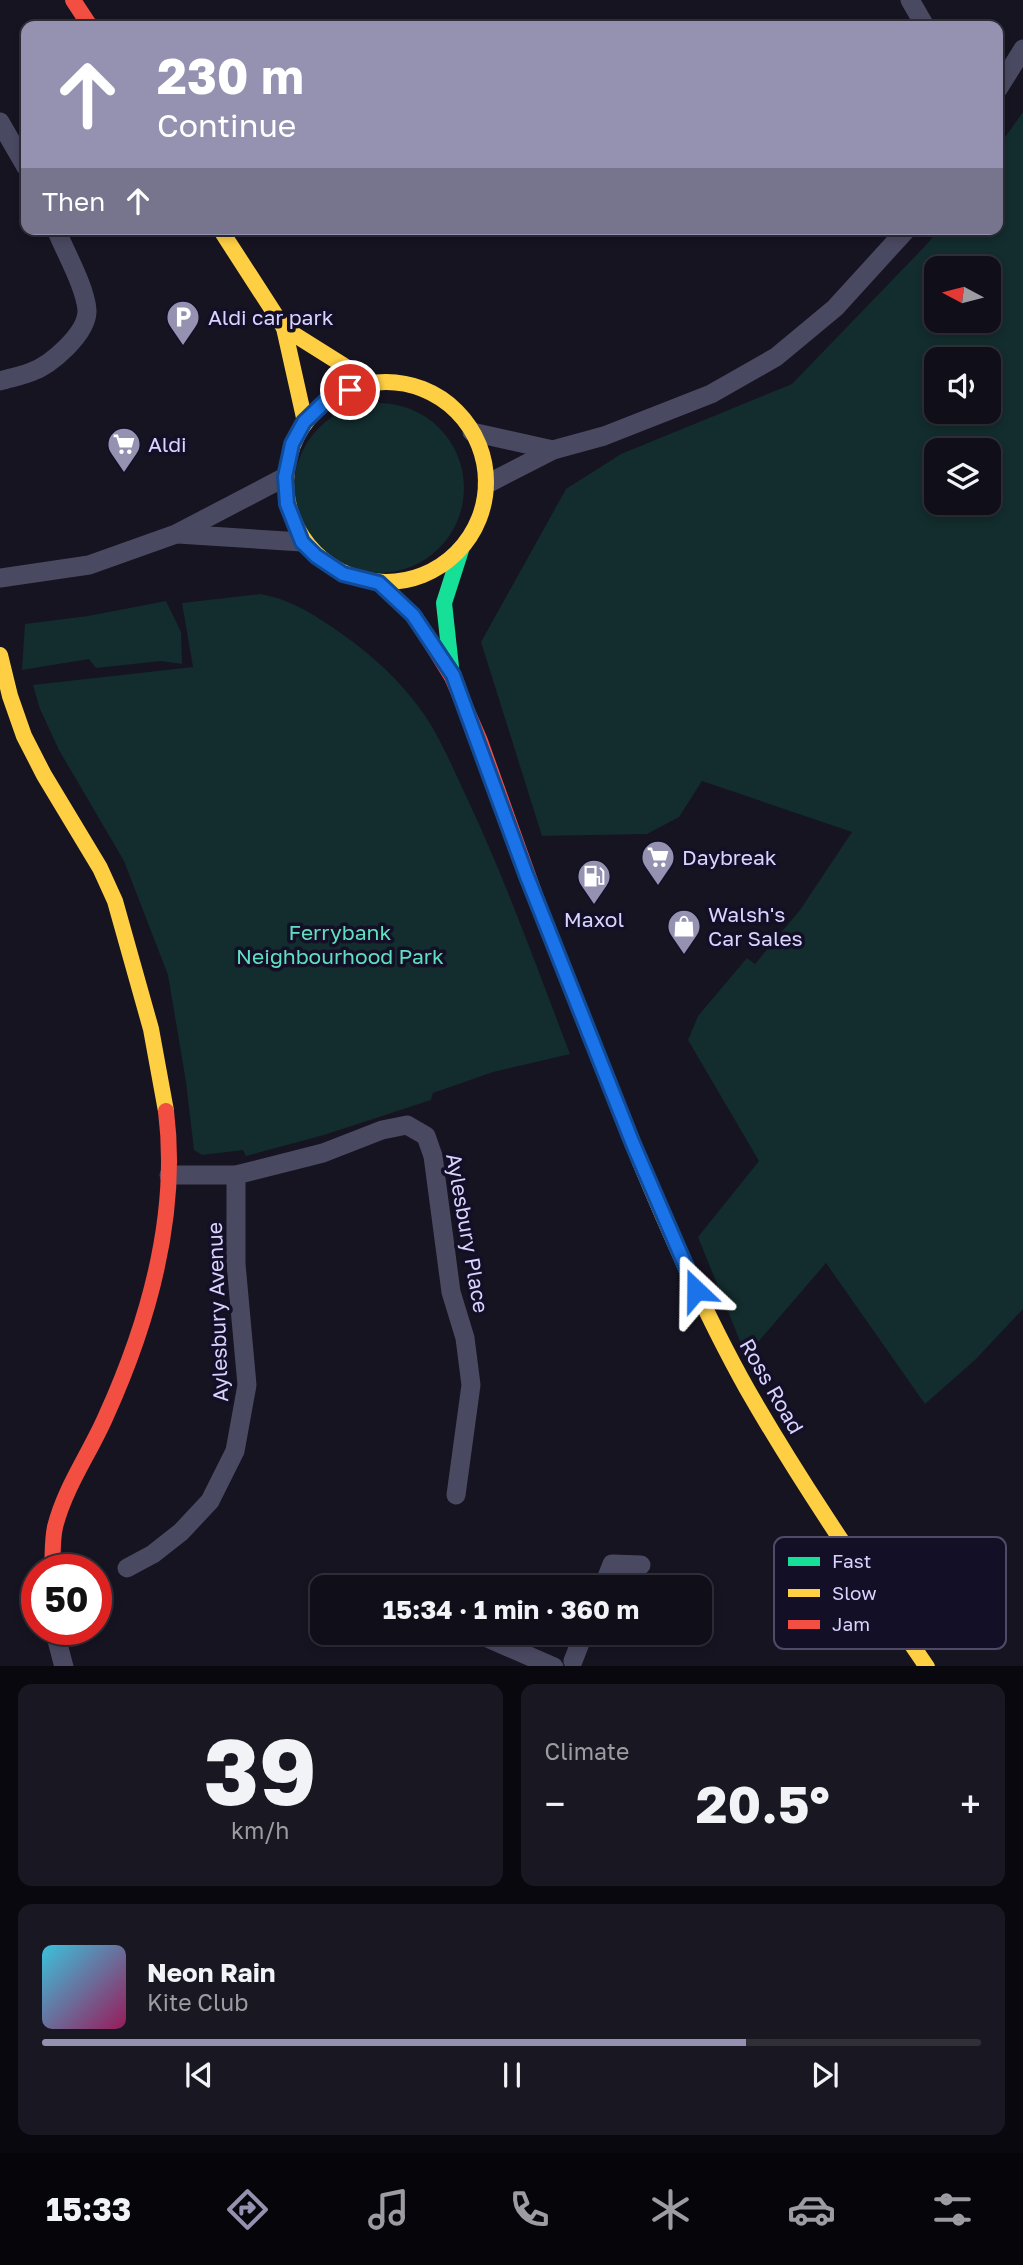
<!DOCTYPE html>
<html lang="en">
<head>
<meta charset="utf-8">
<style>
	:root { --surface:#100f19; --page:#191822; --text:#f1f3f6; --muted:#9c9ca2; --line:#302f38; --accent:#9591b1 }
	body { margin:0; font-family:"Golos Text",sans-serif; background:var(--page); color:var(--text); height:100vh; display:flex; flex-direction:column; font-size:26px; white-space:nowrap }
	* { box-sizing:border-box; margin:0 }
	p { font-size:23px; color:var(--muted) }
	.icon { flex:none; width:38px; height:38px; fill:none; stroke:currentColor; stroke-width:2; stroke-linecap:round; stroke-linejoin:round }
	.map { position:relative; height:1666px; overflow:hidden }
	.panel { display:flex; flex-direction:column; gap:18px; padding:18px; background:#09080e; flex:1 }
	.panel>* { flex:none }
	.top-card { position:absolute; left:21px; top:21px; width:982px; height:214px; border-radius:14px; box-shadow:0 4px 10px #0003,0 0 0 2px var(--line); background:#9591b1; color:#fff; overflow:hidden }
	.needle { width:46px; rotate:277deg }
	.tools { position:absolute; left:924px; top:256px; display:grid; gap:14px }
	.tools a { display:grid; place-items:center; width:77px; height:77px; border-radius:14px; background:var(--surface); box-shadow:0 4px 10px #0003,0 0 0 2px var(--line); font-size:35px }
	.speed { position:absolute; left:21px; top:1554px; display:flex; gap:14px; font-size:35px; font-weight:700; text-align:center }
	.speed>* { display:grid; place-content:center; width:91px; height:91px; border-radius:50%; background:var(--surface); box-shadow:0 4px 10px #0003,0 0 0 2px var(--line); line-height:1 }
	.speed .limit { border:10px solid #d22; background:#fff; color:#111 }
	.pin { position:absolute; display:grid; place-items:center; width:60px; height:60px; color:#fff; margin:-30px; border:4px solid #fff; border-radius:50%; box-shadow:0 2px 7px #0007 }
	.me { position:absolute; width:77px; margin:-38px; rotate:337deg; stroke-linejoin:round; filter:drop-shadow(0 0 5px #0008) }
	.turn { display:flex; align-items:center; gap:24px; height:147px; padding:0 21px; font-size:32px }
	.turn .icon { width:91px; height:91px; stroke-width:2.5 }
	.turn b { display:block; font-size:49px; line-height:60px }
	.then { display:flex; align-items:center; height:66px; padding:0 21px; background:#0003; gap:14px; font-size:26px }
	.big { font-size:52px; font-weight:700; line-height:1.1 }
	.panel .card { flex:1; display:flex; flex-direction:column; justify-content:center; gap:10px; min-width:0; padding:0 24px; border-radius:14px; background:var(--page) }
	.panel .dial { align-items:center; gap:0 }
	.dial b { font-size:91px; line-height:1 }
	.song { display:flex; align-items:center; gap:21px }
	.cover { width:84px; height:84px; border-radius:10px; background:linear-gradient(135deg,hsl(190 70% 55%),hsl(330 70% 35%)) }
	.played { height:7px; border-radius:4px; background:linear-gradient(90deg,var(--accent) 75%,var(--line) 75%) }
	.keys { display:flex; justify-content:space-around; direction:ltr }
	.heat { display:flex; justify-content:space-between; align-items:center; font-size:38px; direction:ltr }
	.panel .tiles { flex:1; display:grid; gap:18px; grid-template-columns:1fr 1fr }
	.card:last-child { grid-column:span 2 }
	.trip { position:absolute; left:310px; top:1575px; width:402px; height:70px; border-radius:14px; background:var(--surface); box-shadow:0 4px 10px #0003,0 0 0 2px var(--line); font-weight:700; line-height:70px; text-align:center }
	.tab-bar { display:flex; height:112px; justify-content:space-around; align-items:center; background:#06060a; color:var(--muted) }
	.tab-bar .icon { width:49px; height:49px }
	.tab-bar .active { color:var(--accent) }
	.tab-bar b { font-size:32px; color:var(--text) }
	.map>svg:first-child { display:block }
</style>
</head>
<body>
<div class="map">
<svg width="1023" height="1667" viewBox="0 0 1023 1667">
	<rect width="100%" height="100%" fill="#161421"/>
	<g fill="#132c2d" fill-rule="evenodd">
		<path d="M1023,112V1309L975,1360L925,1404L826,1263L746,1356L698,1237L759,1161L688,1040L698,1016L747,958L755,964L800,910L852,832L702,781L679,817L647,834L542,836L481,642L566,489L621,454L792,384L928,243L938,229H998V147ZM936,268H989V320H936ZM936,359H989V411H936ZM936,450H989V502H936Z"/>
		<circle cx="379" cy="488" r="85"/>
		<path d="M260,594C289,599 308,611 332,627C363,648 391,671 414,701C438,730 451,765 467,798C506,881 537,968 570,1054L493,1072L433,1093L431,1100L324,1135L246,1156L243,1150L202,1155L194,1150L186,1082L168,975L124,861L59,750L40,709L33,685L193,667L182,603Z"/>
		<polygon points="166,601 181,632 182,664 161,661 96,668 89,659 22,670 25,624 88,616"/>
	</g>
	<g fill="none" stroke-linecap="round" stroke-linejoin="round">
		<g stroke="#4a4962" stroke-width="19">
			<polyline points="910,0 925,26"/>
			<polyline points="998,89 1023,49"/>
			<polyline points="0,122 26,167"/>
			<path d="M0,381C10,378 21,376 31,372C51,365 88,333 87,310C85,286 65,252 56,229"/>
			<polyline points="472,432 553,450"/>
			<polyline points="487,484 553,450 604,436 711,394 776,357 835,308 907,229"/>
			<polyline points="178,534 302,542"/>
			<polyline points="0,578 89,565 176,534 285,477"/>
			<polyline points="169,1175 236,1175 323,1153 382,1130 407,1125 426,1136 433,1156 451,1292 465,1338 471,1385 456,1495"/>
			<polyline points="127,1568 153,1554 181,1532 210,1501 235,1451 247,1385 236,1264 236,1175"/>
			<polyline points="603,1587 612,1564 641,1565"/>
			<polyline points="54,1629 64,1667"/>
			<polyline points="476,1633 554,1667"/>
			<polyline points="573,1661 584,1633"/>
		</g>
		<g stroke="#16e098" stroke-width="16">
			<polyline points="451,667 444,603 461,550"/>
			<polyline points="542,915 640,1162"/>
		</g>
		<g stroke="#ffcf43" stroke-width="16">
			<polyline points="220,229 284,328 305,422"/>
			<polyline points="284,328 370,382"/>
			<circle cx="386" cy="482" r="100"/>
			<polyline points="0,655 10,696 24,736 44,775 100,868 115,901 151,1029 166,1111"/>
			<path d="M640,1162C672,1239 706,1316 747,1389C802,1485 865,1576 927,1667"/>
		</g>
		<g stroke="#f24e42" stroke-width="16">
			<polyline points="73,0 90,26"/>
			<polyline points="379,583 415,617 452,677 480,741 542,915"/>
			<path d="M52,1570C53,1556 52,1541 55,1527C65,1487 90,1453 106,1416C149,1321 179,1215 166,1111"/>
		</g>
	</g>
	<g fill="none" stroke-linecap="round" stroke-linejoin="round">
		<defs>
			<polyline id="route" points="350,390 330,397 304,422 292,444 285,477 287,504 302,542 316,556 343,574 379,583 413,615 453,675 526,874 633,1144 696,1290"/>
		</defs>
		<use href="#route" stroke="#114b97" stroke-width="18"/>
		<use href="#route" stroke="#1a73e8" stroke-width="12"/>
	</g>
	<defs>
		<symbol id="parking-pin" viewBox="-11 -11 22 30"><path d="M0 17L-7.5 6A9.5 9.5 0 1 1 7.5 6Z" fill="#9591b1" stroke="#130f26"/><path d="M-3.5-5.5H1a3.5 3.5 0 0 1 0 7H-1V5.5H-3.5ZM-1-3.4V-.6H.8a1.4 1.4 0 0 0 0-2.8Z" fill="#fff"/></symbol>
		<symbol id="supermarket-pin" viewBox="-11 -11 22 30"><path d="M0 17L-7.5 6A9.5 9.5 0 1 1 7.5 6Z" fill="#9591b1" stroke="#130f26"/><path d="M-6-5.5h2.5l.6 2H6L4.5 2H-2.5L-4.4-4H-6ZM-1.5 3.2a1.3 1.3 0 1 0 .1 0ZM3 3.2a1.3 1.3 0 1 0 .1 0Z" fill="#fff"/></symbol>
		<symbol id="fuel-pin" viewBox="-11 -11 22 30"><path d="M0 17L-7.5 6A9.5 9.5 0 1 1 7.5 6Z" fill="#9591b1" stroke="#130f26"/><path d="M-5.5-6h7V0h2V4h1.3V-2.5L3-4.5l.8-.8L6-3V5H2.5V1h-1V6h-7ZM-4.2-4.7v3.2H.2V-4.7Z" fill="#fff"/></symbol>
		<symbol id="shop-pin" viewBox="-11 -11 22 30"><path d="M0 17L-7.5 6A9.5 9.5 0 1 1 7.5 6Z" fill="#9591b1" stroke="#130f26"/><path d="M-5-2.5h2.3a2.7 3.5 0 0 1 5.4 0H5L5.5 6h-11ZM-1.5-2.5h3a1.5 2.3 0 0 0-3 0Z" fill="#fff"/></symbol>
	</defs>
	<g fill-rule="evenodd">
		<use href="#parking-pin" x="164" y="298" width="38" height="52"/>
		<use href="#supermarket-pin" x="105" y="425" width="38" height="52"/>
		<use href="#supermarket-pin" x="639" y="838" width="38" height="52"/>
		<use href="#fuel-pin" x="575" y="857" width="38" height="52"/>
		<use href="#shop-pin" x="665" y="907" width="38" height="52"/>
	</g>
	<g text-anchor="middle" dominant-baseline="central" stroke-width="7" stroke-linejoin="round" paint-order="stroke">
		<g font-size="21" fill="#d9d4ff" stroke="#130f26" text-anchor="start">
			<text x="208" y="317">Aldi car park</text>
			<text x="148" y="444">Aldi</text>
			<text x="682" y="857">Daybreak</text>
			<text x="708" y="914">Walsh's<tspan x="708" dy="24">Car Sales</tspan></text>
			<text x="594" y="919" text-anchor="middle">Maxol</text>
		</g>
		<g font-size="21" fill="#5fe0c0" stroke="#130f26">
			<text x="340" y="932">Ferrybank<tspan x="340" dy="24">Neighbourhood Park</tspan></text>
		</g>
		<g font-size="21" fill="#d9d4ff" stroke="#130f26">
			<text transform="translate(468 1233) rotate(80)">Aylesbury Place</text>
			<text transform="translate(217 1312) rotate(-92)">Aylesbury Avenue</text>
			<text transform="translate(772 1386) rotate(60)">Ross Road</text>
		</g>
	</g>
	<rect x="774" y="1537" width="232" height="112" rx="10" fill="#130f26" stroke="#4e4a67" stroke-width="2"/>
	<rect x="788" y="1557" width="32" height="9" fill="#16e098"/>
	<rect x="788" y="1589" width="32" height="8" fill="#ffcf43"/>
	<rect x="788" y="1620" width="32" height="9" fill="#f24e42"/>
	<g font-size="19" fill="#d9d4ff">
		<text x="832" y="1568">Fast</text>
		<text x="832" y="1600">Slow</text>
		<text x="832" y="1631">Jam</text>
	</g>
</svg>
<div class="tools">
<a><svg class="needle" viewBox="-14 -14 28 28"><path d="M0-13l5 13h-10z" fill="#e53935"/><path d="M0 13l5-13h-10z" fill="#9c9ca2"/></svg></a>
<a><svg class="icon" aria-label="sound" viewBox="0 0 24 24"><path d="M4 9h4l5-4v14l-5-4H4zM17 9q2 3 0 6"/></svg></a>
<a><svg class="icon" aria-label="layers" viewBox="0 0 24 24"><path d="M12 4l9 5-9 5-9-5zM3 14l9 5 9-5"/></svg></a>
</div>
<div class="speed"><div class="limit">50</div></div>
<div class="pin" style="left:350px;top:390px;background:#d93025"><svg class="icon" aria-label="arrive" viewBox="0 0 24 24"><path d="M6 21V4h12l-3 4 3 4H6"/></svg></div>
<svg class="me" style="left:696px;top:1290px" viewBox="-20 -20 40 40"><path d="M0-17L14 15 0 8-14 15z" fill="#1a73e8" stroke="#fff" stroke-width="4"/></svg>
<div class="trip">15:34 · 1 min · 360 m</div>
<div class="top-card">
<div class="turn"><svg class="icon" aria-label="ahead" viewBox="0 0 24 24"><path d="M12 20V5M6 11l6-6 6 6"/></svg><div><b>230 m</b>Continue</div></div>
<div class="then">Then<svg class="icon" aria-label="ahead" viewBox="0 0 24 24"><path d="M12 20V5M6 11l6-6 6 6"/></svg></div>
</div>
</div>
<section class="panel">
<div class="tiles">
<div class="card dial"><b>39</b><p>km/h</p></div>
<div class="card"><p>Climate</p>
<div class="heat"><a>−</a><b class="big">20.5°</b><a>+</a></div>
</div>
<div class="card">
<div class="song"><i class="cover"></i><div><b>Neon Rain</b><p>Kite Club</p></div></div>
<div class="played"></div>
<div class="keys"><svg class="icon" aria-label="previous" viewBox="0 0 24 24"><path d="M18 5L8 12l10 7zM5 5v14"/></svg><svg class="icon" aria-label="pause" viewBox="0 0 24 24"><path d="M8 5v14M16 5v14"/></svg><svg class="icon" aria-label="next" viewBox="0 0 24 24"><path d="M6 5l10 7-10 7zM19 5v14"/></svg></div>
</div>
</div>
</section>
<nav class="tab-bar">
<b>15:33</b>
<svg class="icon active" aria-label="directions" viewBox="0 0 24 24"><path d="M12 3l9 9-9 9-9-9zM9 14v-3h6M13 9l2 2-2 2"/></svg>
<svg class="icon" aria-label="music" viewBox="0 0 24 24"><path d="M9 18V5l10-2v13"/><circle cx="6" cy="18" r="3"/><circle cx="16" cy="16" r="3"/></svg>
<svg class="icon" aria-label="phone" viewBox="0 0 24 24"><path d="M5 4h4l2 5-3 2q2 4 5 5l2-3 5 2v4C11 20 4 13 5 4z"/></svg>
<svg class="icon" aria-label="climate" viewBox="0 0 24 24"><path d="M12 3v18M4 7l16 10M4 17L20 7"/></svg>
<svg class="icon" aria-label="car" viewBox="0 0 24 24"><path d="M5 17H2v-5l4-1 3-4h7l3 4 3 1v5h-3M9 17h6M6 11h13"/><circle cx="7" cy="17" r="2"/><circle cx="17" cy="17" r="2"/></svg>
<svg class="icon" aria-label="filters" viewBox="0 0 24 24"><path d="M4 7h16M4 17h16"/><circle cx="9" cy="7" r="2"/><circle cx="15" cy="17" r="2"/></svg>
</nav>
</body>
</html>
